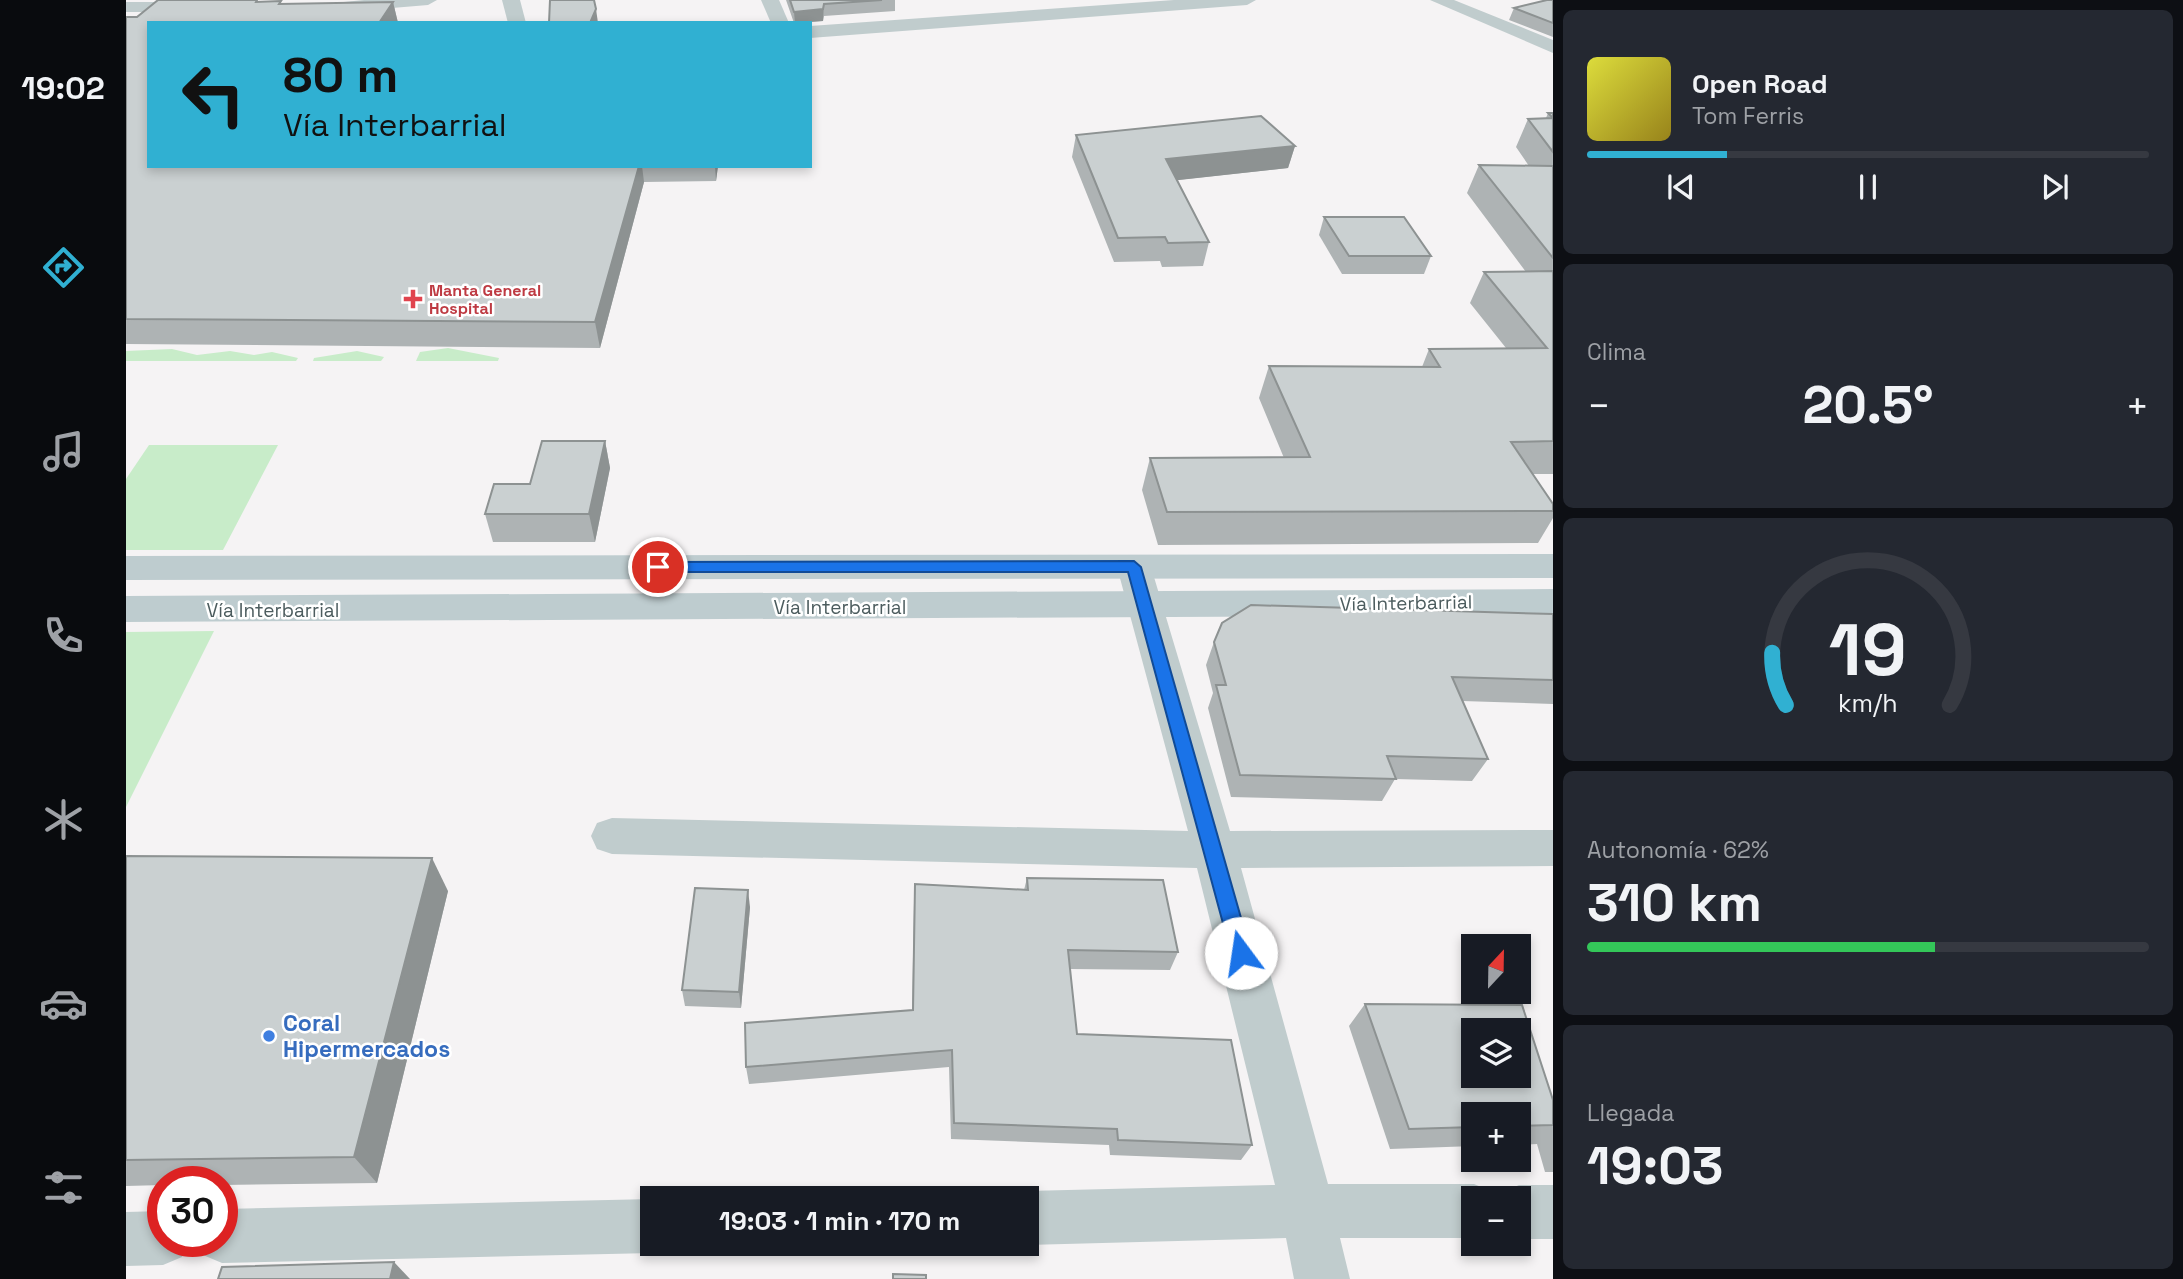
<!DOCTYPE html>
<html lang="es">
<head>
<meta charset="utf-8">
<style>
	:root { --surface:#171b24; --page:#242831; --text:#f1f3f6; --muted:#9ea1a6; --line:#363941; --accent:#30b0d2 }
	body { margin:0; font-family:"Space Grotesk",sans-serif; background:var(--page); color:var(--text); height:100vh; display:flex; flex-direction:column; font-size:26px; white-space:nowrap }
	* { box-sizing:border-box; margin:0 }
	p { font-size:23px; color:var(--muted) }
	.icon { flex:none; width:38px; height:38px; fill:none; stroke:currentColor; stroke-width:2; stroke-linecap:round; stroke-linejoin:round }
	.map { position:relative; flex:1; overflow:hidden }
	.sheet { display:flex; flex-direction:column; gap:10px; padding:10px; background:#0d0f14; width:630px }
	.sheet>* { flex:none }
	.guide { position:absolute; left:21px; top:21px; width:665px; height:147px; border-radius:0px; box-shadow:0 4px 10px #0003; background:#30b0d2; color:#111; overflow:hidden }
	.needle { width:46px; rotate:22deg }
	.controls { position:absolute; left:1335px; top:934px; display:grid; gap:14px }
	.controls a { display:grid; place-items:center; width:70px; height:70px; border-radius:0px; background:var(--surface); box-shadow:0 4px 10px #0003; font-size:35px }
	.speed { position:absolute; left:21px; top:1166px; display:flex; gap:14px; font-size:35px; font-weight:700; text-align:center }
	.speed>* { display:grid; place-content:center; width:91px; height:91px; border-radius:50%; background:var(--surface); box-shadow:0 4px 10px #0003; line-height:1 }
	.speed .limit { border:10px solid #d22; background:#fff; color:#111 }
	.pin { position:absolute; display:grid; place-items:center; width:60px; height:60px; color:#fff; margin:-30px; border:4px solid #fff; border-radius:50%; box-shadow:0 2px 7px #0007 }
	.me { position:absolute; width:77px; margin:-38px; rotate:346deg; stroke-linejoin:round; filter:drop-shadow(0 0 5px #0008) }
	.turn { display:flex; align-items:center; gap:24px; height:147px; padding:0 21px; font-size:32px }
	.turn .icon { width:91px; height:91px; stroke-width:2.5 }
	.turn b { display:block; font-size:49px; line-height:60px }
	.big { font-size:52px; font-weight:600; line-height:1.1 }
	.sheet .tile { flex:1; display:flex; flex-direction:column; justify-content:center; gap:10px; min-width:0; padding:0 24px; border-radius:10px; background:var(--page) }
	.sheet .dial { align-items:center; gap:0 }
	.dial svg { height:182px; overflow:visible; fill:none; stroke:var(--line); stroke-width:7; stroke-linecap:round; text-anchor:middle }
	.dial text { fill:var(--text); stroke:none }
	.song { display:flex; align-items:center; gap:21px }
	.cover { width:84px; height:84px; border-radius:10px; background:linear-gradient(135deg,hsl(60 70% 55%),hsl(50 70% 35%)) }
	.played { height:7px; border-radius:4px; background:linear-gradient(90deg,var(--accent) 25%,var(--line) 25%) }
	.keys { display:flex; justify-content:space-around; direction:ltr }
	.heat { display:flex; justify-content:space-between; align-items:center; font-size:38px; direction:ltr }
	.charge { height:10px; border-radius:5px; background:linear-gradient(90deg,#34c759 62%,var(--line) 0) }
	.trip { position:absolute; left:514px; top:1186px; width:399px; height:70px; border-radius:0px; background:var(--surface); box-shadow:0 4px 10px #0003; font-weight:600; line-height:70px; text-align:center }
	main { display:flex; flex:1; min-height:0 }
	.tab-bar { display:flex; flex-direction:column; width:126px; justify-content:space-around; align-items:center; background:#090b0e; color:var(--muted) }
	.tab-bar .icon { width:49px; height:49px }
	.tab-bar .on { color:var(--accent) }
	.tab-bar b { font-size:32px; color:var(--text) }
	.map>svg:first-child { display:block }
</style>
</head>
<body>
<main>
<nav class="tab-bar">
<b>19:02</b>
<svg class="icon on" aria-label="directions" viewBox="0 0 24 24"><path d="M12 3l9 9-9 9-9-9zM9 14v-3h6M13 9l2 2-2 2"/></svg>
<svg class="icon" aria-label="music" viewBox="0 0 24 24"><path d="M9 18V5l10-2v13"/><circle cx="6" cy="18" r="3"/><circle cx="16" cy="16" r="3"/></svg>
<svg class="icon" aria-label="phone" viewBox="0 0 24 24"><path d="M5 4h4l2 5-3 2q2 4 5 5l2-3 5 2v4C11 20 4 13 5 4z"/></svg>
<svg class="icon" aria-label="climate" viewBox="0 0 24 24"><path d="M12 3v18M4 7l16 10M4 17L20 7"/></svg>
<svg class="icon" aria-label="car" viewBox="0 0 24 24"><path d="M5 17H2v-5l4-1 3-4h7l3 4 3 1v5h-3M9 17h6M6 11h13"/><circle cx="7" cy="17" r="2"/><circle cx="17" cy="17" r="2"/></svg>
<svg class="icon" aria-label="filters" viewBox="0 0 24 24"><path d="M4 7h16M4 17h16"/><circle cx="9" cy="7" r="2"/><circle cx="15" cy="17" r="2"/></svg>
</nav>
<div class="map">
<svg width="1427" height="1279" viewBox="0 0 1427 1279">
	<rect width="100%" height="100%" fill="#f5f3f4"/>
	<g fill="#c8ecc9">
		<polygon points="322,348 373,358 372,361 290,361 294,352"/>
		<polygon points="46,349 71,355 104,351 128,355 146,352 172,358 170,361 0,361 0,351"/>
		<polygon points="231,351 258,357 255,361 187,361 188,358"/>
		<polygon points="23,445 152,445 97,550 0,550 0,479"/>
		<polygon points="88,631 0,807 0,632"/>
	</g>
	<g fill="none" stroke-linecap="round" stroke-linejoin="round">
		<g fill="#c0cccd" fill-rule="evenodd">
			<polygon points="238,0 311,0 302,5 218,12 209,7 218,2"/>
			<polygon points="376,0 394,0 400,23 382,23"/>
			<polygon points="635,0 653,0 663,23 645,23"/>
			<polygon points="1048,0 1130,0 1121,5 684,38 684,26"/>
			<polygon points="1304,0 1328,0 1427,40 1427,53"/>
			<polygon points="0,2 72,2 81,7 72,12 0,12"/>
			<polygon points="1008,555 1020,559 1025,567 1104,831 1427,830 1427,866 1115,868 1202,1184 1348,1184 1367,1192 1370,1199 1348,1199 1348,1238 1214,1238 1224,1279 1168,1279 1160,1238 901,1245 899,1244 901,1199 882,1199 901,1191 1149,1185 1071,868 486,854 471,849 465,836 471,823 486,818 1062,831 991,567 996,559"/>
			<polygon points="1393,1185 1427,1185 1427,1239 1393,1239 1393,1199 1372,1199 1374,1193"/>
			<polygon points="527,1199 527,1244 547,1244 527,1253 96,1263 77,1255 71,1241 96,1241 96,1209"/>
			<polygon points="37,1211 37,1241 63,1241 56,1257 37,1265 0,1266 0,1212"/>
		</g>
		<g fill="#becccf" fill-rule="evenodd">
			<polygon points="1427,554 1427,578 0,580 0,556"/>
			<polygon points="1427,589 1427,615 0,622 0,596"/>
		</g>
	</g>
	<g fill="#aeb3b4">
		<polygon points="660,0 769,0 769,11 698,16 697,21 668,23"/>
		<polygon points="1427,0 1427,37 1383,20 1388,8"/>
		<polygon points="138,2 156,4 267,2 272,23 23,23 23,166 592,166 590,181 518,182 474,348 0,344 0,17 11,17"/>
		<polygon points="1422,113 1427,113 1427,474 1407,474 1427,504 1427,518 1412,543 1032,545 1016,490 1024,458 1158,458 1133,398 1143,366 1296,367 1303,349 1380,348 1344,303 1358,272 1400,272 1341,193 1353,165 1403,166 1390,147 1402,119 1420,118"/>
		<polygon points="950,135 1169,146 1162,168 1051,180 1083,242 1077,266 1036,267 1034,261 988,262 946,157"/>
		<polygon points="1198,217 1305,256 1298,274 1216,274 1193,235"/>
		<polygon points="479,441 484,468 469,542 367,542 359,514 404,484"/>
		<polygon points="1427,614 1427,704 1336,701 1362,759 1346,781 1269,779 1256,801 1105,797 1082,708 1087,693 1080,665 1088,642"/>
		<polygon points="0,856 322,891 251,1183 96,1185 96,1181 37,1181 37,1185 0,1186"/>
		<polygon points="901,878 1052,952 1044,970 944,969 951,1034 1126,1145 1115,1160 984,1155 983,1145 825,1139 823,1067 623,1084 620,1067 786,1010 788,903 789,884 898,890"/>
		<polygon points="624,907 615,1008 559,1006 556,990"/>
		<polygon points="1239,1004 1427,1100 1427,1172 1419,1172 1411,1144 1393,1145 1393,1115 1348,1115 1348,1146 1264,1149 1223,1026"/>
	</g>
	<g fill="#8d9292">
		<polygon points="267,2 272,23 253,23"/>
		<polygon points="698,4 697,21 669,23 668,12"/>
		<polygon points="470,9 472,23 464,23"/>
		<polygon points="1169,146 1162,168 1035,182 1040,159"/>
		<polygon points="513,166 516,166 518,182 474,348 469,322"/>
		<polygon points="589,166 592,166 590,181"/>
		<polygon points="479,441 484,468 469,542 463,514"/>
		<polygon points="306,858 322,891 251,1183 228,1157"/>
		<polygon points="622,890 624,907 615,1008 613,992"/>
		<polygon points="268,1262 284,1279 264,1279"/>
	</g>
	<g fill="#cad0d1" stroke="#8d9292" stroke-width="2" fill-rule="evenodd">
		<polygon points="32,0 131,0 130,2 155,1 153,4 267,2 253,23 23,23 23,166 513,166 469,322 0,319 0,17 11,17"/>
		<polygon points="424,0 468,0 470,9 464,23 423,23"/>
		<polygon points="664,0 756,0 698,4 697,9 668,12"/>
		<polygon points="1421,0 1427,0 1427,23 1388,8"/>
		<polygon points="1422,113 1427,113 1427,152 1402,119 1427,118"/>
		<polygon points="1135,116 1169,146 1040,159 1083,242 1042,243 1039,237 992,238 950,135"/>
		<polygon points="1353,165 1427,166 1427,258"/>
		<polygon points="1198,217 1278,217 1305,256 1223,256"/>
		<polygon points="1427,271 1427,441 1385,442 1427,504 1427,511 1041,512 1024,458 1184,457 1143,366 1314,367 1303,349 1421,348 1358,272"/>
		<polygon points="416,441 479,441 463,514 359,514 368,484 404,484"/>
		<polygon points="1125,605 1427,614 1427,680 1326,677 1362,759 1261,756 1270,779 1114,775 1090,685 1100,685 1088,642 1096,623"/>
		<polygon points="0,856 306,858 228,1157 0,1160"/>
		<polygon points="901,878 1037,880 1052,952 942,950 951,1034 1105,1040 1126,1145 992,1140 991,1129 828,1123 826,1050 620,1067 619,1023 787,1010 789,884 902,890"/>
		<polygon points="569,888 622,890 613,992 556,990"/>
		<path d="M1239,1004L1396,1005L1427,1100V1125L1393,1126V1115H1348V1127L1283,1129ZM1348,1031H1393V1076H1348Z"/>
		<polygon points="268,1262 264,1279 92,1279 96,1267"/>
		<polygon points="767,1274 800,1275 800,1279 767,1279"/>
	</g>
	<polygon fill="#1a73e8" stroke="#114b97" stroke-width="2" points="1008,561 1015,567 1125,953 1122,960 1115,962 1108,960 1105,953 1002,572 532,572 524,567 532,562"/>
	<path fill="#e0444e" stroke="#fff" stroke-width="2.5" d="M283.5 288.5h7v7h7v7h-7v7h-7v-7h-7v-7h7z"/>
	<circle fill="#3f7fe0" stroke="#fff" stroke-width="2.5" cx="143" cy="1036" r="7"/>
	<g text-anchor="middle" dominant-baseline="central" stroke-width="5" stroke-linejoin="round" paint-order="stroke">
		<g font-size="16" font-weight="bold" fill="#be3a42" stroke="#fff" text-anchor="start">
			<text x="303" y="290">Manta General<tspan x="303" dy="18">Hospital</tspan></text>
		</g>
		<g font-size="19" fill="#4c5c5e" stroke="#fff">
			<text transform="translate(1280 603) rotate(-1)">Vía Interbarrial</text>
			<text x="714" y="607">Vía Interbarrial</text>
			<text x="147" y="610">Vía Interbarrial</text>
		</g>
		<g font-size="23" font-weight="bold" fill="#366cbe" stroke="#fff" text-anchor="start">
			<text x="157" y="1023">Coral<tspan x="157" dy="26">Hipermercados</tspan></text>
		</g>
	</g>
</svg>
<div class="controls">
<a><svg class="needle" viewBox="-14 -14 28 28"><path d="M0-13l5 13h-10z" fill="#e53935"/><path d="M0 13l5-13h-10z" fill="#9ea1a6"/></svg></a>
<a><svg class="icon" aria-label="layers" viewBox="0 0 24 24"><path d="M12 4l9 5-9 5-9-5zM3 14l9 5 9-5"/></svg></a>
<a>+</a>
<a>−</a>
</div>
<div class="speed"><div class="limit">30</div></div>
<div class="pin" style="left:532px;top:567px;background:#d93025"><svg class="icon" aria-label="arrive" viewBox="0 0 24 24"><path d="M6 21V4h12l-3 4 3 4H6"/></svg></div>
<svg class="me" style="left:1115px;top:953px" viewBox="-20 -20 40 40"><circle r="19" fill="#fff"/><path d="M0-13L10 11 0 6-10 11z" fill="#1a73e8"/></svg>
<div class="trip">19:03 · 1 min · 170 m</div>
<div class="guide">
<div class="turn"><svg class="icon" aria-label="left" viewBox="0 0 24 24"><path d="M17 20v-9H6M10 6l-5 5 5 5"/></svg><div><b>80 m</b>Vía Interbarrial</div></div>
</div>
</div>
<section class="sheet">
<div class="tile">
<div class="song"><i class="cover"></i><div><b>Open Road</b><p>Tom Ferris</p></div></div>
<div class="played"></div>
<div class="keys"><svg class="icon" aria-label="previous" viewBox="0 0 24 24"><path d="M18 5L8 12l10 7zM5 5v14"/></svg><svg class="icon" aria-label="pause" viewBox="0 0 24 24"><path d="M8 5v14M16 5v14"/></svg><svg class="icon" aria-label="next" viewBox="0 0 24 24"><path d="M6 5l10 7-10 7zM19 5v14"/></svg></div>
</div>
<div class="tile"><p>Clima</p>
<div class="heat"><a>−</a><b class="big">20.5°</b><a>+</a></div>
</div>
<div class="tile dial"><svg viewBox="0 0 100 80">
<path d="M14 69A42 42 0 1 1 86 69"/>
<path d="M14 69A42 42 0 0 1 8 46" stroke="#30b0d2"/>
<text x="50" y="56" font-size="32" font-weight="700">19</text>
<text x="50" y="72" font-size="11">km/h</text>
</svg></div>
<div class="tile"><p>Autonomía · 62%</p><b class="big">310 km</b><div class="charge"></div></div>
<div class="tile"><p>Llegada</p><b class="big">19:03</b></div>
</section>
</main>
</body>
</html>
